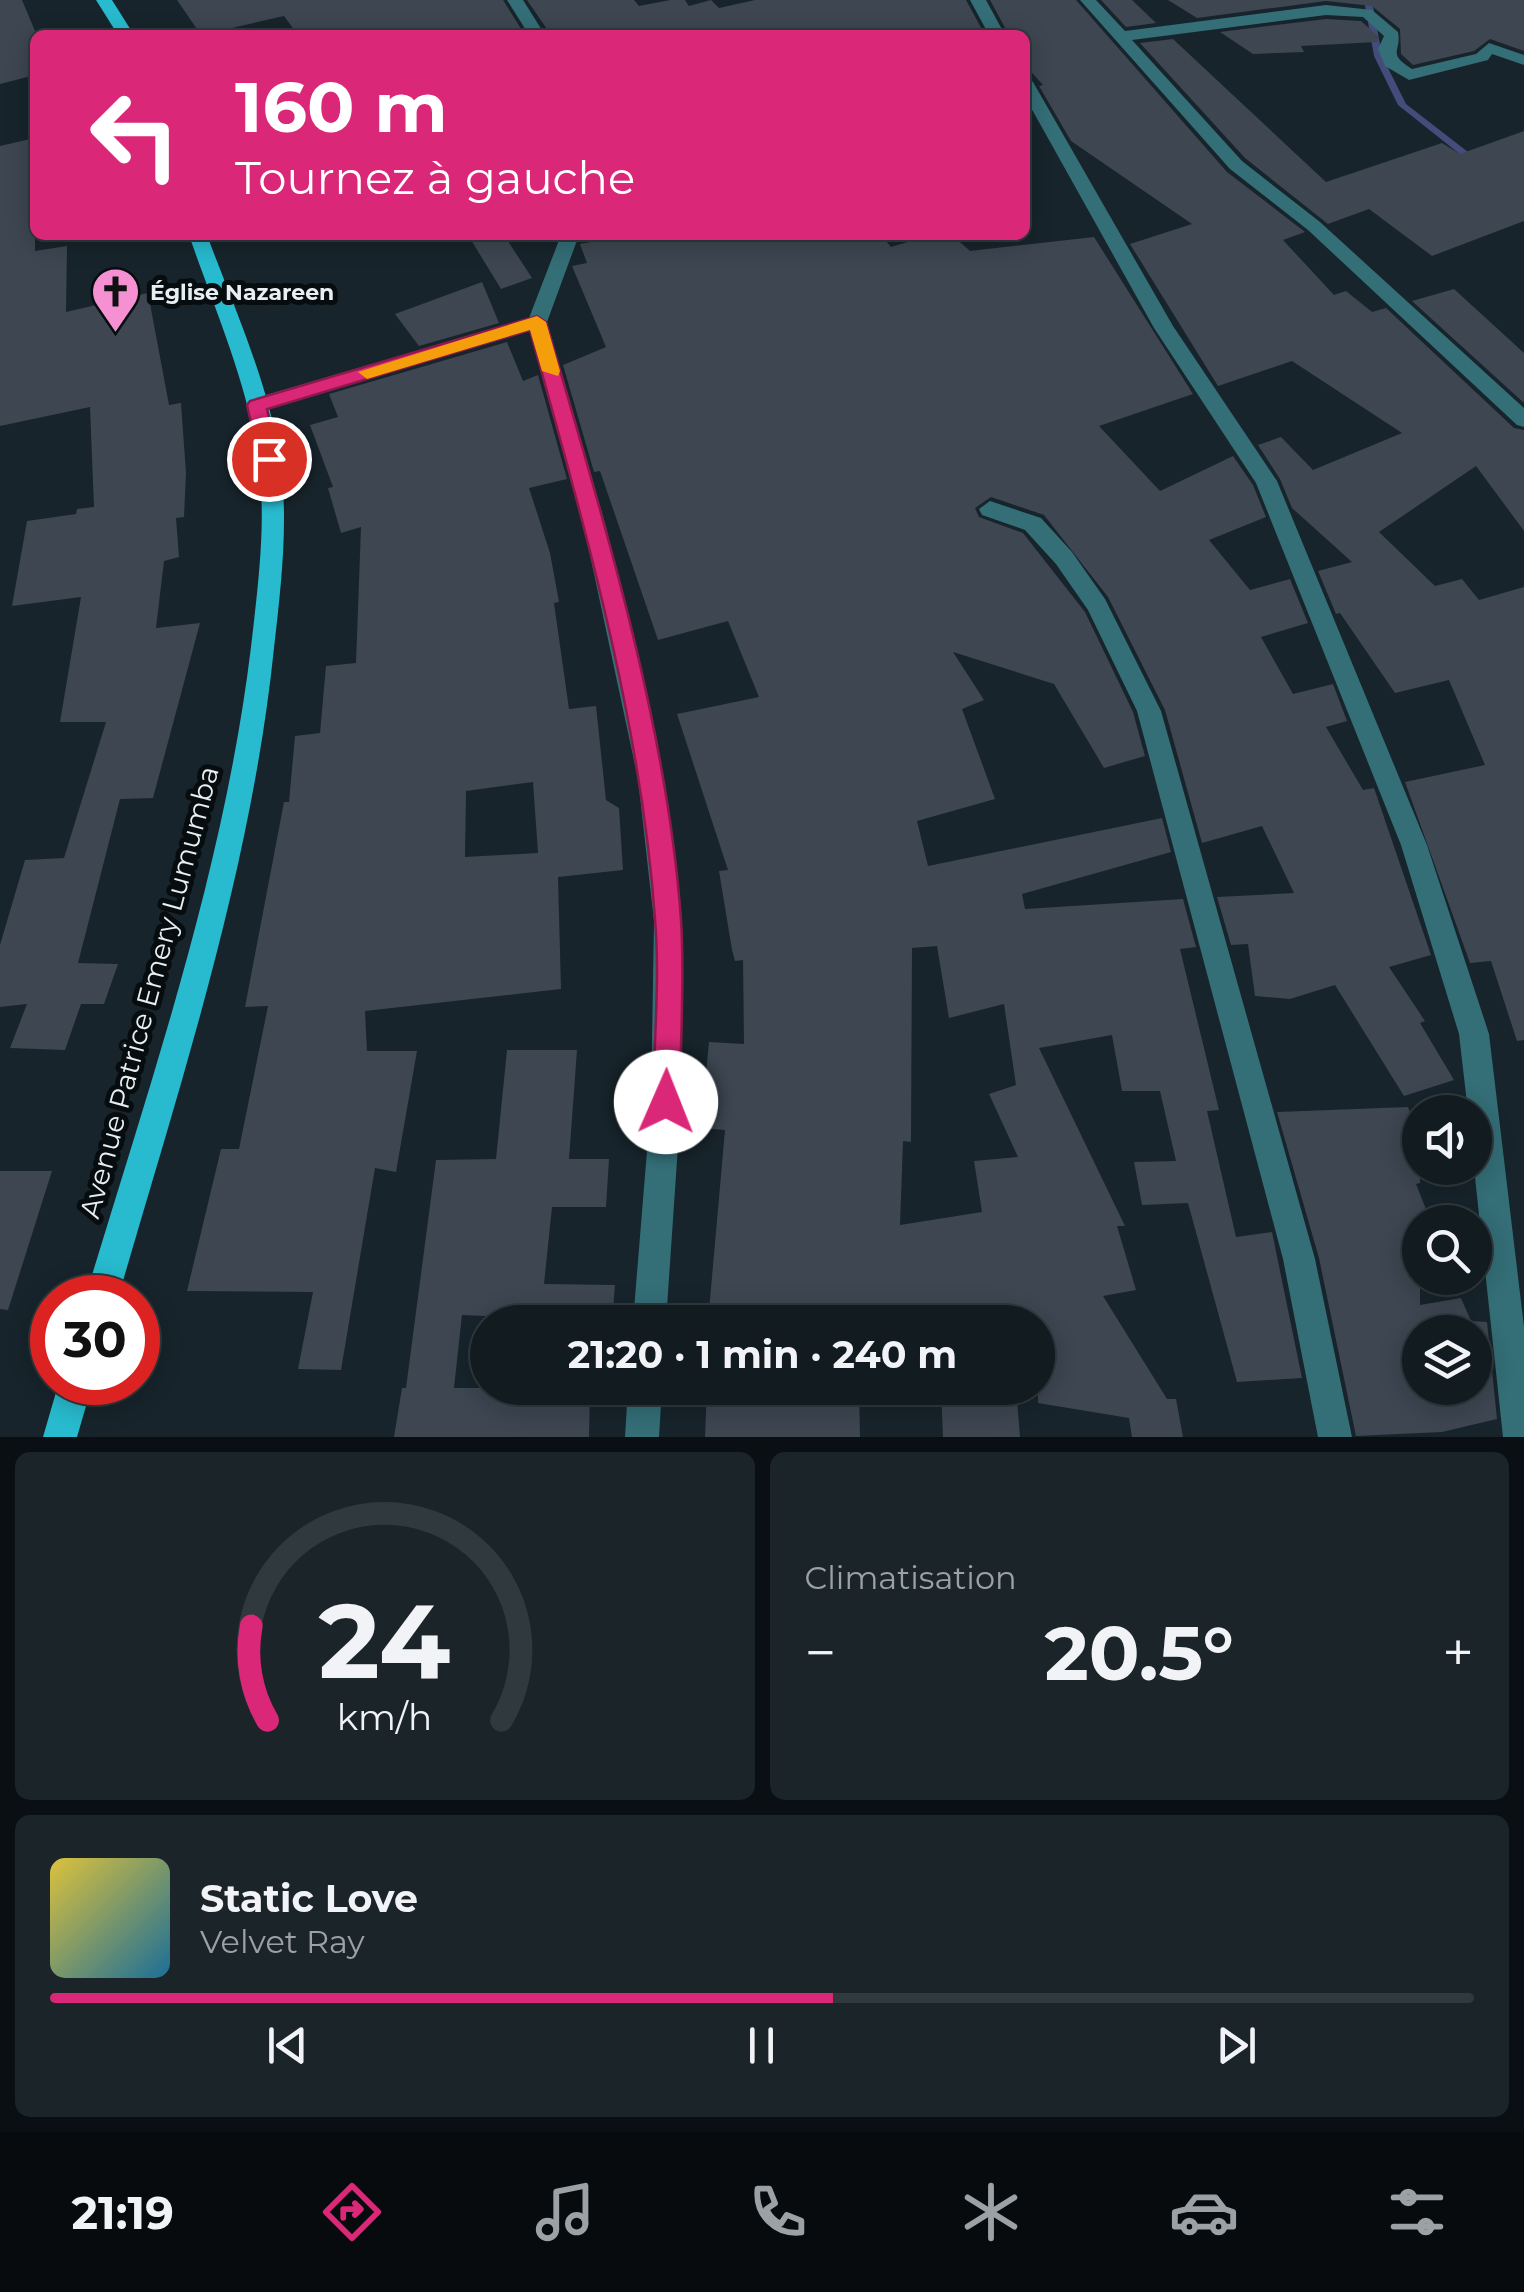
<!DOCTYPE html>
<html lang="fr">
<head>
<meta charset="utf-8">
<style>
	:root { --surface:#111b20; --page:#1a2429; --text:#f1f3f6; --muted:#9ca1a5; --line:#30393e; --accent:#db2777 }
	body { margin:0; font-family:Montserrat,sans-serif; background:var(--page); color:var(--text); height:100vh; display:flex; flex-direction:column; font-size:38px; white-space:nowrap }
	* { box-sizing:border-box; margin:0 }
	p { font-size:32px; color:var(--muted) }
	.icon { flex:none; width:55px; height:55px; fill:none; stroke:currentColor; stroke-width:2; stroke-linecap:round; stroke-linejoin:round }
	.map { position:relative; height:1437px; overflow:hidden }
	.side { display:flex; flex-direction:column; gap:15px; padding:15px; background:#090f12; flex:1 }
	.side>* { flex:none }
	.banner { position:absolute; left:30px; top:30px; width:1000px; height:210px; border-radius:15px; box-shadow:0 5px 25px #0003,0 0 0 2px var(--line); background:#db2777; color:#fff; overflow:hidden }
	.controls { position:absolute; left:1402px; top:1095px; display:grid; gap:20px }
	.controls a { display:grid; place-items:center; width:90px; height:90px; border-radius:50%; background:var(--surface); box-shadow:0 5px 25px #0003,0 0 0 2px var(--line); font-size:50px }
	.speed { position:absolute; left:30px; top:1275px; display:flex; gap:20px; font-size:50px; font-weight:700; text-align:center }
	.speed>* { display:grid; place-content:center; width:130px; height:130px; border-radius:50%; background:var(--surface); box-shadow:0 5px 25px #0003,0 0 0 2px var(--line); line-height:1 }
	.speed .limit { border:15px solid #d22; background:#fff; color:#111 }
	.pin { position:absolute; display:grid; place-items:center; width:85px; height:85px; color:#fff; margin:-42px; border:5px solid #fff; border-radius:50%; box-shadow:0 2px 10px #0007 }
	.me { position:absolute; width:110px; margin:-55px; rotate:1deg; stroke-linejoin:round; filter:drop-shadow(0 0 8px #0008) }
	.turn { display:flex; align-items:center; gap:35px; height:210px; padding:0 40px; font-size:45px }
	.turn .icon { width:130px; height:130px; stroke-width:2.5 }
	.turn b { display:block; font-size:70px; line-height:85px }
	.big { font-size:75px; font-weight:700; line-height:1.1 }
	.side .tile { flex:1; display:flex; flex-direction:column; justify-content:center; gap:15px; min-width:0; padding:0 35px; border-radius:15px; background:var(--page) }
	.side .dial { align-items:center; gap:0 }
	.dial svg { height:260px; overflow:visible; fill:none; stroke:var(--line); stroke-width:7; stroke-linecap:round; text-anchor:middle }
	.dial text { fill:var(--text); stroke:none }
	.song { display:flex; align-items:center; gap:30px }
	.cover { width:120px; height:120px; border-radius:15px; background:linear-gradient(135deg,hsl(50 70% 55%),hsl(200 70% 35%)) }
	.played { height:10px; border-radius:5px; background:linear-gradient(90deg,var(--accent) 55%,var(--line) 55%) }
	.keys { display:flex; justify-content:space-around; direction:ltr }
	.heat { display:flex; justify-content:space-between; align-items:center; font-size:55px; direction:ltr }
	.side .tiles { flex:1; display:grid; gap:15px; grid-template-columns:1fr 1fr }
	.tile:last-child { grid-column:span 2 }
	.trip { position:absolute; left:470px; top:1305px; width:585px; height:100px; border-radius:50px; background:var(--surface); box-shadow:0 5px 25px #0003,0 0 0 2px var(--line); font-weight:700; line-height:100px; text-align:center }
	.menu { display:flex; height:160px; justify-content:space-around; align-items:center; background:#070b0d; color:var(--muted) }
	.menu .icon { width:70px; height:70px }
	.menu .current { color:var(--accent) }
	.menu b { font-size:45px; color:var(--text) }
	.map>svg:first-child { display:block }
</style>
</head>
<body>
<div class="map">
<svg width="1524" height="1437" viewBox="0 0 1524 1437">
	<rect width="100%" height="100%" fill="#17242b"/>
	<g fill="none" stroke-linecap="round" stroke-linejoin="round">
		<polygon fill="#444c7b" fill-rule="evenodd" points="1364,0 1372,0 1382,56 1406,104 1477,159 1477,163 1471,163 1398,105 1374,56"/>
	</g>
	<g fill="#3d4651" fill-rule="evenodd">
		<polygon points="0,0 22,0 35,31 35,75 0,84"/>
		<polygon points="177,0 503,0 523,32 298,35 284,16 201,35"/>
		<polygon points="527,0 634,0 639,6 670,0 685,0 689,6 711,0 719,8 755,0 966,0 985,35 551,35"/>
		<polygon points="990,0 1076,0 1227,172 1305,232 1283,240 1334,295 1346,291 1372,312 1386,308 1514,428 1524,430 1524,531 1476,466 1379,532 1435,586 1462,579 1479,600 1524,587 1524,1040 1517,1041 1491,961 1470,963 1405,782 1485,765 1449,680 1395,693 1340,613 1336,614 1318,571 1352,562 1292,508 1280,479 1258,445 1281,437 1313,470 1402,433 1292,361 1218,386 1130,244 1192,224 1071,141 1039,86 1043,85 1025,65 1025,35 1009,35"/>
		<polygon points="1101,0 1132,0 1156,23 1126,27"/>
		<polygon points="1168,0 1524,0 1524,51 1490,39 1474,51 1413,65 1401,54 1400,29 1372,6 1326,1 1197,18"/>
		<polygon points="1326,19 1361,21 1379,37 1377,42 1301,46 1304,52 1253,54 1220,32"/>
		<polygon points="1173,39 1326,182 1442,143 1460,154 1524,131 1524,221 1432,256 1369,209 1328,224 1245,158 1140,43"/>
		<polygon points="35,138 35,251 67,246 66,312 148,293 169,405 181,403 186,473 184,517 176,518 179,557 164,561 156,628 200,623 153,798 120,799 78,963 118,964 104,1004 81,1004 65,1050 10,1048 27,1004 0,1007 0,945 25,860 64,858 106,722 60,722 81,597 12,606 27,521 76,514 77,509 94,507 90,407 0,426 0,146"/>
		<polygon points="468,235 504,235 532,278 501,289"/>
		<path d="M628,235H881L891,247L931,235H952L970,251L1094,237L1193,394L1099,426L1160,491L1233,456L1253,485L1266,517L1209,540L1250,590L1290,579L1308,623L1261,637L1293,694L1333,684L1347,721L1326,727L1363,790L1374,788L1431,955L1389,967L1425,1021L1420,1023L1454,1080L1404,1096L1335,985L1290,999L1255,996L1248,944L1231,945L1217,897L1294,893L1262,826L1202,843L1165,710L1108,597L1044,515L991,497L975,508L979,517L1023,533L1085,612L1133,712L1145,756L1104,768L1054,684L953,652L984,700L962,709L995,799L917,821L928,866L1162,818L1171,852L1022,894L1025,909L1183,899L1196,947L1180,949L1219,1110L1207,1111L1236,1237L1272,1232L1302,1378L1237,1382L1188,1203L1142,1205L1134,1162L1176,1161L1160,1091H1122L1112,1035L1039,1048L1125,1226H1117L1136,1290L1103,1296L1167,1399H1176L1183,1437H1132L1129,1418L1038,1403V1322H708L725,1130L701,1128L709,1042L744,1044L743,960L735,961L732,950L719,871L728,870L677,714L759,697L728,621L658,640L600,471L594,472L563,365L606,347L572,266L587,263L580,244ZM937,946L949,1018L1004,1004L1016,1085L989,1094L1018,1157L974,1161L982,1212L900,1225L903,1141L911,1142L912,948Z"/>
		<polygon points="482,282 499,323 419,346 395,314"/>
		<polygon points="1454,289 1524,353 1524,403 1412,301"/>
		<path d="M507,342L523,381L538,375L567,479L529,488L550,553L559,602L554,603L569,709L596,706L606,800L619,808L623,870L558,877L561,989L365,1011L367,1051H417L396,1172L375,1168L341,1370L298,1369L313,1292L187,1291L221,1149H239L268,1006L245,1007L284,802H289L295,736L320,733L326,666L356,663L361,527L341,533L328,488L333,487L310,425L338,417L329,394ZM533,782L538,853L465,857L466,791Z"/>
		<polygon points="507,1050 577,1050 569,1159 609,1159 606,1207 552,1207 544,1284 615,1285 612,1322 462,1315 454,1388 590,1388 589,1437 394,1437 402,1388 406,1388 436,1160 496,1159"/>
		<path d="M1408,1107L1420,1139V1183L1416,1184L1431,1222H1420V1305L1461,1298L1471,1321L1487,1322L1497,1419L1442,1432L1356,1436L1319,1258L1277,1112ZM1420,1332H1475V1388H1420Z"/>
		<polygon points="0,1171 52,1171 8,1310 0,1309"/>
		<polygon points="707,1388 859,1388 860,1437 705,1437"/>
		<polygon points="941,1388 1016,1388 1020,1437 943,1437"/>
	</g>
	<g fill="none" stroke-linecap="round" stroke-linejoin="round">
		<g fill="#346e77" fill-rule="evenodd">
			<polygon points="507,0 523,0 545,35 529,35"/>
			<polygon points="970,0 986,0 1005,35 989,35"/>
			<path d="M1080,0H1096L1125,31L1326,5L1372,10L1398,32C1402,52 1386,53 1412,69L1476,54L1489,43L1524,55V65L1492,54L1488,60L1409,80L1385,66L1378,49L1384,36L1363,17L1326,15L1132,40L1242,161L1320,222L1524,408V427L1517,425L1308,230L1230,169Z"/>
			<polygon points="1025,77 1033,82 1173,326 1277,481 1427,845 1489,1034 1524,1327 1524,1437 1503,1437 1474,1168 1475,1112 1468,1112 1459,1034 1401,845 1256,483 1154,328 1025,97"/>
			<polygon points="561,235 579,235 547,322 606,527 664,779 682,921 681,1102 666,1322 633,1322 651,1102 654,921 638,779 584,527 530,331 256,412 246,405 249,400 529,318"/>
			<polygon points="990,501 1041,518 1072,552 1105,599 1161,711 1315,1259 1352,1437 1318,1437 1283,1259 1137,711 1088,610 1056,564 1025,530 982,515 979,509"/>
			<polygon points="628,1388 662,1388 659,1437 625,1437"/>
		</g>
		<g fill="#28bace" fill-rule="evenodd">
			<polygon points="96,0 112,0 134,35 118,35"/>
			<path d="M189,235H207C234,308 268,381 280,459C289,521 281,586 274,648C251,871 180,1084 118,1298H85C150,1083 224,870 251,647C258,585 267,520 258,458C247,381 214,308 189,235Z"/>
			<polygon points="59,1382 93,1382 77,1437 43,1437"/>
		</g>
	</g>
	<path fill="#db2777" stroke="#8e194d" stroke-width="2.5" d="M537,316L546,322C601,513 667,722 681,920C685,980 680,1042 680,1102L676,1111L666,1115L657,1111L653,1102C654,1041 660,979 655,919C641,719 583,522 530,330L267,409L279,459L269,466L259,459L247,405L250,401Z"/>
	<polygon fill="#f59e0b" points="537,316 546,322 560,371 558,376 542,371 530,330 367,379 358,372"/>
	<defs>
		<symbol id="church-pin" viewBox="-11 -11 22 30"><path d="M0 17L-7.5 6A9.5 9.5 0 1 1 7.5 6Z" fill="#f591d2" stroke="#070c0f"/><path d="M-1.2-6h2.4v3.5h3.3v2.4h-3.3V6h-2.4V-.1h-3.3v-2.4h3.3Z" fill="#111"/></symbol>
	</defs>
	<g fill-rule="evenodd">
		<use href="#church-pin" x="88" y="264" width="55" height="75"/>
	</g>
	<g text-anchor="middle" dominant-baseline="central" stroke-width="10" stroke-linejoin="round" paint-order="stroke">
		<g font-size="22" font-weight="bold" fill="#e6eff3" stroke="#070c0f" text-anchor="start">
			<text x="150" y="292">Église Nazareen</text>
		</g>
		<g font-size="28" fill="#e6eff3" stroke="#070c0f">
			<text transform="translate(149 992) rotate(-75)">Avenue Patrice Emery Lumumba</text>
		</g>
	</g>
</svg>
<div class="controls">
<a><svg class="icon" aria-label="sound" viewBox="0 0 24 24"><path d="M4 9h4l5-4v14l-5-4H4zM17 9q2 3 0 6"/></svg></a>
<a><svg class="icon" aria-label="search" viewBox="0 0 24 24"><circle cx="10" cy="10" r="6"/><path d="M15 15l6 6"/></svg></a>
<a><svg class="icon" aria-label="layers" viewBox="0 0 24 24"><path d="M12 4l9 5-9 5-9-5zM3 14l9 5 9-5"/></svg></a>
</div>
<div class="speed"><div class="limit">30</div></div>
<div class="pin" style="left:269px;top:459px;background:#d93025"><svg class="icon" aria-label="arrive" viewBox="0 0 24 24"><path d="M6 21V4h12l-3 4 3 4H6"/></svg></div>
<svg class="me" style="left:666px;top:1102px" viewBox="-20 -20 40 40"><circle r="19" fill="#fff"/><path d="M0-13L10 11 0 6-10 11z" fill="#db2777"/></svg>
<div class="trip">21:20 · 1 min · 240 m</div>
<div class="banner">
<div class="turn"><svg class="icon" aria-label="left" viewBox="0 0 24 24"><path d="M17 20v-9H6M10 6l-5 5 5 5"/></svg><div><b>160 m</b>Tournez à gauche</div></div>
</div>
</div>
<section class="side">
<div class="tiles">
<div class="tile dial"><svg viewBox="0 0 100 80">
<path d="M14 69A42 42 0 1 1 86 69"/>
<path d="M14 69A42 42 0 0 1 9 40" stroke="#db2777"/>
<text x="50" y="56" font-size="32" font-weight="700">24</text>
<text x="50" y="72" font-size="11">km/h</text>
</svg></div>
<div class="tile"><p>Climatisation</p>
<div class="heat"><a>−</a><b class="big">20.5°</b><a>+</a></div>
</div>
<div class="tile">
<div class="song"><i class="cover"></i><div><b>Static Love</b><p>Velvet Ray</p></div></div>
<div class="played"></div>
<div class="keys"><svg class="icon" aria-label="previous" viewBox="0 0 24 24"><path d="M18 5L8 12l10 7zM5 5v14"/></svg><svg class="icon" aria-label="pause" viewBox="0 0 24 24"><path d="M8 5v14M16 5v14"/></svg><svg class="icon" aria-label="next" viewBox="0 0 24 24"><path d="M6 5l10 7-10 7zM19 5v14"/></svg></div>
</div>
</div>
</section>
<nav class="menu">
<b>21:19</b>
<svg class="icon current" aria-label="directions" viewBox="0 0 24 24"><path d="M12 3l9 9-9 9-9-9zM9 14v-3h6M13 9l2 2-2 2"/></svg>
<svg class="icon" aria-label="music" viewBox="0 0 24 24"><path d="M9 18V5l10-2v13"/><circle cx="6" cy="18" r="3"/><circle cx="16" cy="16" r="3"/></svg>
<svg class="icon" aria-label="phone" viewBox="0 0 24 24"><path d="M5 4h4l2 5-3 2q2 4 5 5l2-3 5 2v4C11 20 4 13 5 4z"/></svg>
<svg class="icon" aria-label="climate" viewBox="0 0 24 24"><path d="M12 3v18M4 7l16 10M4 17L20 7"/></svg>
<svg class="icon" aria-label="car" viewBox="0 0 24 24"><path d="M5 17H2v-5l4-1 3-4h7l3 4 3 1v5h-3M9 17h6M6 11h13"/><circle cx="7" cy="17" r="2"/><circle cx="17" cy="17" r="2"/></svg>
<svg class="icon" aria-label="filters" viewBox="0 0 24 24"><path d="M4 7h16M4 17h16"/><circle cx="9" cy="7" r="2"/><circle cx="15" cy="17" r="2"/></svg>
</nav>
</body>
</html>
